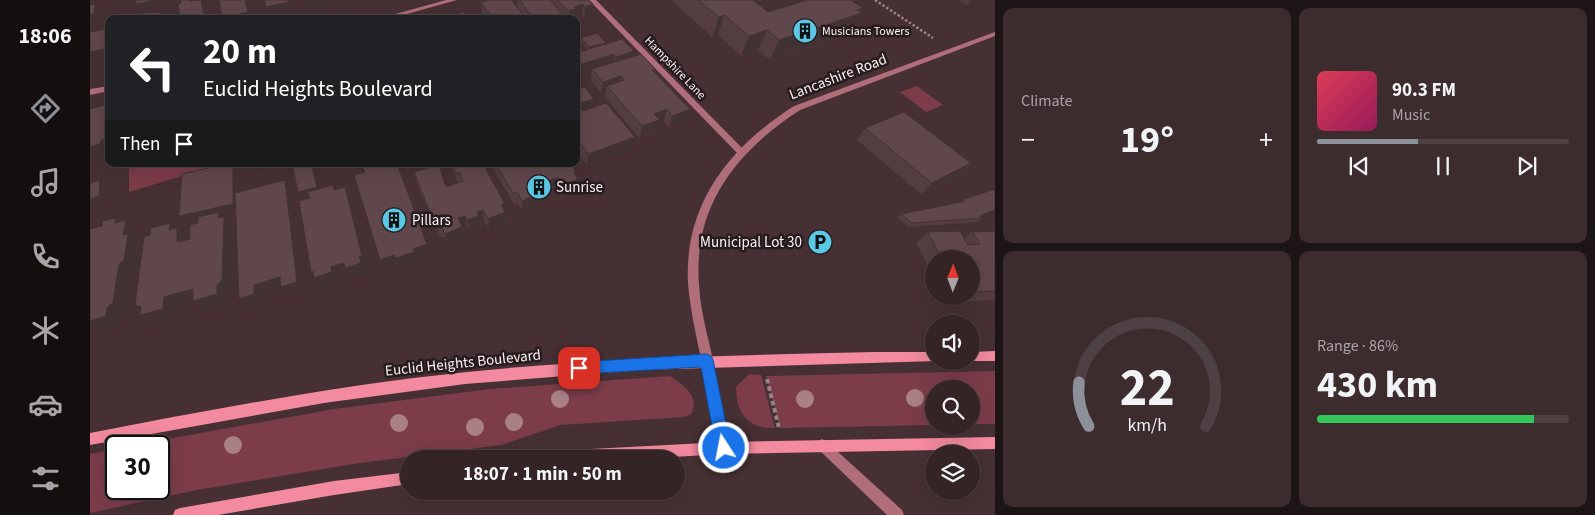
<!DOCTYPE html>
<html lang="en">
<head>
<meta charset="utf-8">
<style>
	:root { --surface:#342426; --page:#3c2c2e; --text:#f1f3f6; --muted:#a9a4a7; --line:#4e4143; --accent:#8c9099 }
	body { margin:0; font-family:"Source Sans 3",sans-serif; background:var(--page); color:var(--text); height:100vh; display:flex; flex-direction:column; font-size:19px; white-space:nowrap }
	* { box-sizing:border-box; margin:0 }
	p { font-size:16px; color:var(--muted) }
	.icon { flex:none; width:28px; height:28px; fill:none; stroke:currentColor; stroke-width:2; stroke-linecap:round; stroke-linejoin:round }
	.map { position:relative; flex:1; overflow:hidden }
	.side { display:flex; flex-direction:column; gap:8px; padding:8px; background:#1d1415; width:600px }
	.side>* { flex:none }
	.top-card { position:absolute; left:15px; top:15px; width:475px; height:152px; border-radius:10px; box-shadow:0 5px 20px #0002,0 0 0 1px var(--line); background:#202124; color:#fff; overflow:hidden }
	.needle { width:32px; rotate:1deg }
	.controls { position:absolute; left:835px; top:250px; display:grid; gap:10px }
	.controls a { display:grid; place-items:center; width:55px; height:55px; border-radius:50%; background:var(--surface); box-shadow:0 5px 20px #0002,0 0 0 1px var(--line); font-size:25px }
	.speed { position:absolute; left:15px; top:435px; display:flex; gap:10px; font-size:25px; font-weight:700; text-align:center }
	.speed>* { display:grid; place-content:center; width:65px; height:65px; border-radius:50%; background:var(--surface); box-shadow:0 5px 20px #0002,0 0 0 1px var(--line); line-height:1 }
	.speed .limit { border:2px solid #111; border-radius:8px; background:#fff; color:#111 }
	.pin { position:absolute; display:grid; place-items:center; width:42px; height:42px; color:#fff; margin:-21px; border-radius:10px; box-shadow:0 2px 8px #0006 }
	.me { position:absolute; width:55px; margin:-28px; rotate:349deg; stroke-linejoin:round; filter:drop-shadow(0 0 4px #0008) }
	.turn { display:flex; align-items:center; gap:18px; height:105px; padding:0 15px; font-size:22px }
	.turn .icon { width:65px; height:65px; stroke-width:2.5 }
	.turn b { display:block; font-size:35px; line-height:42px }
	.then { display:flex; align-items:center; height:48px; padding:0 15px; background:#0003; gap:10px; font-size:19px }
	.big { font-size:38px; font-weight:700; line-height:1.1 }
	.side .widget { flex:1; display:flex; flex-direction:column; justify-content:center; gap:8px; min-width:0; padding:0 18px; border-radius:10px; background:var(--page) }
	.side .dial { align-items:center; gap:0 }
	.dial svg { height:130px; overflow:visible; fill:none; stroke:var(--line); stroke-width:7; stroke-linecap:round; text-anchor:middle }
	.dial text { fill:var(--text); stroke:none }
	.song { display:flex; align-items:center; gap:15px }
	.cover { width:60px; height:60px; border-radius:8px; background:linear-gradient(135deg,hsl(350 70% 55%),hsl(330 70% 35%)) }
	.played { height:5px; border-radius:2px; background:linear-gradient(90deg,var(--accent) 40%,var(--line) 40%) }
	.keys { display:flex; justify-content:space-around; direction:ltr }
	.heat { display:flex; justify-content:space-between; align-items:center; font-size:28px; direction:ltr }
	.charge { height:8px; border-radius:4px; background:linear-gradient(90deg,#34c759 86%,var(--line) 0) }
	.side .tiles { flex:1; display:grid; gap:8px; grid-template-columns:repeat(2,1fr) }
	.trip { position:absolute; left:310px; top:450px; width:285px; height:50px; border-radius:25px; background:var(--surface); box-shadow:0 5px 20px #0002,0 0 0 1px var(--line); font-weight:700; line-height:50px; text-align:center }
	main { display:flex; flex:1; min-height:0 }
	.tab-bar { display:flex; flex-direction:column; width:90px; justify-content:space-around; align-items:center; background:#150e0f; color:var(--muted) }
	.tab-bar .icon { width:35px; height:35px }
	.tab-bar .on { color:var(--accent) }
	.tab-bar b { font-size:22px; color:var(--text) }
	.map>svg:first-child { display:block }
</style>
</head>
<body>
<main>
<nav class="tab-bar">
<b>18:06</b>
<svg class="icon on" aria-label="directions" viewBox="0 0 24 24"><path d="M12 3l9 9-9 9-9-9zM9 14v-3h6M13 9l2 2-2 2"/></svg>
<svg class="icon" aria-label="music" viewBox="0 0 24 24"><path d="M9 18V5l10-2v13"/><circle cx="6" cy="18" r="3"/><circle cx="16" cy="16" r="3"/></svg>
<svg class="icon" aria-label="phone" viewBox="0 0 24 24"><path d="M5 4h4l2 5-3 2q2 4 5 5l2-3 5 2v4C11 20 4 13 5 4z"/></svg>
<svg class="icon" aria-label="climate" viewBox="0 0 24 24"><path d="M12 3v18M4 7l16 10M4 17L20 7"/></svg>
<svg class="icon" aria-label="car" viewBox="0 0 24 24"><path d="M5 17H2v-5l4-1 3-4h7l3 4 3 1v5h-3M9 17h6M6 11h13"/><circle cx="7" cy="17" r="2"/><circle cx="17" cy="17" r="2"/></svg>
<svg class="icon" aria-label="filters" viewBox="0 0 24 24"><path d="M4 7h16M4 17h16"/><circle cx="9" cy="7" r="2"/><circle cx="15" cy="17" r="2"/></svg>
</nav>
<div class="map">
<svg width="905" height="515" viewBox="0 0 905 515">
	<rect width="100%" height="100%" fill="#463033"/>
	<g fill="#7c3c4a">
		<polygon points="827,86 853,105 836,112 810,92"/>
		<polygon points="39,164 132,164 39,192"/>
		<polygon points="905,371 905,424 881,424 881,389 844,389 844,425 690,428 676,376"/>
		<path d="M659,374L671,375L685,428C658,429 646,413 646,387Z"/>
		<path d="M580,376C594,386 609,394 602,413L595,417L470,425L411,445L270,463L107,490L0,513V454L26,449V489H69V446H39L244,409L400,389Z"/>
	</g>
	<g fill="none" stroke-linecap="round" stroke-linejoin="round">
		<polyline stroke="#958386" stroke-width="2.5" stroke-dasharray="2.5 2" stroke-linecap="butt" points="785,0 843,38"/>
		<polyline stroke="#958386" stroke-width="4" stroke-dasharray="4.5 3" stroke-linecap="butt" points="677,379 689,428"/>
		<polygon fill="#b06d7a" fill-rule="evenodd" points="499,0 506,0 654,150 655,152 654,154 648,154"/>
		<g fill="#b06d7a" fill-rule="evenodd">
			<polygon points="356,0 367,0 299,19 287,19"/>
			<path d="M905,32V36L710,110C647,151 603,205 609,284C610,307 616,329 621,351C627,383 633,416 640,448L638,452L634,454L630,452C625,442 624,430 622,419C618,399 614,379 611,359C606,334 600,309 598,283C594,203 640,147 704,106Z"/>
			<polygon points="19,86 19,91 0,95 0,89"/>
			<polygon points="732,439 736,441 812,510 814,515 797,515 728,449 726,445 728,441"/>
		</g>
		<g fill="#f38a9f" fill-rule="evenodd">
			<polygon points="905,351 905,361 878,361 881,361 881,352"/>
			<path d="M785,352H844V361H847L551,370L375,384L234,403L0,445V433C125,409 250,385 377,372C512,358 649,355 785,352Z"/>
			<polygon points="905,437 905,449 634,454 549,459 465,459 467,455 471,453 501,449 634,442"/>
			<polygon points="319,472 319,484 244,495 128,515 83,515 85,510 90,508 244,481"/>
		</g>
	</g>
	<g fill="#a88086">
		<circle cx="825" cy="398" r="9"/>
		<circle cx="470" cy="399" r="9"/>
		<circle cx="715" cy="399" r="9"/>
		<circle cx="424" cy="422" r="9"/>
		<circle cx="309" cy="423" r="9"/>
		<circle cx="385" cy="427" r="9"/>
		<circle cx="143" cy="445" r="9"/>
	</g>
	<g fill="#533d40">
		<polygon points="428,0 499,0 503,4 502,16 494,19 492,16 486,18 486,19 474,19 472,16 471,19 435,19 434,17 434,19 392,19 391,2 428,9"/>
		<polygon points="581,0 663,0 678,12 773,8 771,12 772,13 761,33 680,60 668,50 651,56 628,35 622,37"/>
		<polygon points="869,0 890,0 877,5"/>
		<polygon points="491,38 516,43 515,44 544,51 543,56 526,61 524,59 486,70 486,53 497,50 491,42"/>
		<polygon points="502,69 565,69 564,72 596,121 579,127 574,121 569,123 567,132 549,138 515,97 516,92 511,93 501,81"/>
		<polygon points="486,90 504,99 503,107 542,149 497,165 486,150"/>
		<polygon points="775,128 881,163 869,175 831,194 767,140"/>
		<polygon points="361,164 393,164 414,202 416,223 399,229 394,220 390,222 391,227 380,231 377,226 373,228 375,238 358,244 355,238 350,237 327,184 324,172 356,187 368,183 363,172"/>
		<polygon points="400,164 481,164 485,175 487,190 471,197 465,189 448,196 448,205 433,211 428,204 424,204"/>
		<polygon points="874,199 892,218 887,222 818,227 808,218 811,214 871,202"/>
		<polygon points="905,231 905,300 862,302 854,297 854,296 881,296 881,259 844,259 844,277 826,243 838,232 874,238 882,232"/>
	</g>
	<g fill="#433234">
		<polygon points="62,0 65,0 65,5 49,9 46,4"/>
		<polygon points="111,0 118,11 120,19 115,19"/>
		<polygon points="155,0 157,0 159,2 163,19 133,19 132,18"/>
		<polygon points="199,0 204,14 182,19 176,7"/>
		<polygon points="211,0 242,0 244,5 216,12"/>
		<polygon points="253,0 262,0 254,2"/>
		<polygon points="880,0 890,0 877,5"/>
		<polygon points="5,4 8,9 8,18 0,20 0,15"/>
		<polygon points="493,4 492,16 486,18 486,19 479,19 479,11 484,7"/>
		<polygon points="503,4 502,16 494,19 495,7"/>
		<polygon points="773,8 769,14 772,13 761,33 680,60 689,40"/>
		<polygon points="70,12 75,19 71,19"/>
		<polygon points="472,14 472,19 452,19"/>
		<polygon points="634,15 628,35 622,37 629,17"/>
		<polygon points="434,16 434,19 422,19"/>
		<polygon points="677,30 668,50 651,56 659,36"/>
		<polygon points="516,43 515,47 499,52 499,47"/>
		<polygon points="19,48 19,58 0,63 0,52"/>
		<polygon points="544,51 543,56 526,61 526,57"/>
		<polygon points="524,54 524,59 486,70 486,66"/>
		<polygon points="531,76 529,88 517,86 516,92 511,93 513,82"/>
		<polygon points="504,99 503,110 486,116 487,104"/>
		<polygon points="577,109 574,121 569,123 567,132 549,138 552,126 564,114"/>
		<polygon points="600,109 596,121 579,127 582,116"/>
		<polygon points="545,137 542,149 497,165 498,154"/>
		<polygon points="19,138 19,157 9,159 0,151 0,146 11,140"/>
		<polygon points="881,163 869,175 831,194 842,183"/>
		<polygon points="143,164 145,164 147,166 147,208 93,220 89,216"/>
		<polygon points="170,164 188,164 154,174 151,169"/>
		<polygon points="221,164 223,164 229,191 210,196 208,192"/>
		<polygon points="485,171 484,181 488,179 487,190 471,197 471,186 484,173"/>
		<polygon points="466,178 465,189 448,196 448,205 433,211 432,201 443,187"/>
		<polygon points="10,180 15,184 14,200 0,204 0,199"/>
		<polygon points="195,180 202,191 215,292 200,296 193,288 173,294 174,303 159,308 149,299 164,285"/>
		<polygon points="255,187 260,198 277,266 275,266 277,273 261,278 258,273 248,277 249,282 231,287 224,278 225,277 221,272 241,267 254,263"/>
		<polygon points="414,202 416,223 399,229 398,219 412,206"/>
		<polygon points="393,210 394,220 390,222 391,227 380,231 377,220 387,212"/>
		<polygon points="905,210 905,212 889,218 890,216"/>
		<polygon points="129,212 143,227 143,290 138,295 138,303 114,310 104,302 86,306 85,318 63,324 50,315 74,297 103,289 127,285"/>
		<polygon points="375,216 377,226 373,228 375,238 358,244 355,234 368,218"/>
		<polygon points="26,218 35,226 36,220 48,231 47,242 50,245 47,270 42,274 37,311 31,317 30,325 8,331 0,327 0,321 17,308 33,235 25,223"/>
		<polygon points="80,223 87,230 87,228 98,239 98,252 87,242 79,230"/>
		<polygon points="337,244 341,254 327,259 323,249"/>
		<polygon points="324,252 328,262 310,268 309,265 295,270 290,260 304,255"/>
	</g>
	<g fill="#60474b" stroke="#433234">
		<polygon points="46,0 62,0 62,1 46,4"/>
		<polygon points="91,0 100,0 100,1 111,0 115,19 90,19 88,4 91,3"/>
		<polygon points="129,0 155,0 158,12 132,18"/>
		<polygon points="174,0 198,0 199,2 176,7"/>
		<polygon points="400,0 421,0 434,16 422,19 403,19 391,2"/>
		<polygon points="430,0 460,0 472,14 452,19 444,19 442,18"/>
		<polygon points="467,0 499,0 503,4 495,7 493,4 484,7 486,9 479,11"/>
		<polygon points="608,0 663,0 678,12 717,0 761,0 773,8 767,10 772,13 689,40 677,30 659,36 634,15 629,17"/>
		<polygon points="5,4 4,14 0,15 0,5"/>
		<polygon points="70,12 71,19 47,19 47,17 51,16 51,13"/>
		<polygon points="374,12 379,19 352,19 351,18"/>
		<polygon points="19,28 19,48 0,52 0,32"/>
		<polygon points="507,33 516,43 499,47 491,38"/>
		<polygon points="532,39 544,51 526,57 524,54 486,66 486,53"/>
		<polygon points="551,54 565,69 562,70 600,109 582,116 577,109 564,114 570,120 552,126 517,86 534,80 531,76 513,82 502,69"/>
		<polygon points="495,87 504,99 487,104 493,111 516,103 545,137 498,154 486,137 486,90"/>
		<polygon points="19,104 19,138 11,140 10,144 0,147 0,109"/>
		<polygon points="814,112 881,163 842,183 775,128"/>
		<polygon points="135,164 143,164 143,204 89,216 92,174"/>
		<polygon points="150,164 170,164 151,169"/>
		<polygon points="202,164 221,164 227,187 208,192"/>
		<polygon points="276,164 296,164 297,166 302,164 307,164 337,244 323,249 324,252 306,258 304,255 290,260 264,175 275,172 272,165"/>
		<polygon points="362,164 393,164 414,202 412,206 415,212 398,219 393,210 387,212 389,216 377,220 375,216 368,218 372,227 355,234 352,228 346,227 324,172 349,165 356,187 373,181 370,173 366,173"/>
		<polygon points="406,164 481,164 485,171 484,173 488,179 471,186 466,178 443,187 448,194 432,201 428,193 423,193"/>
		<polygon points="10,180 9,196 0,199 0,183"/>
		<polygon points="195,180 207,282 191,287 190,277 164,285 164,294 149,299 145,193"/>
		<polygon points="243,185 244,190 255,187 272,256 269,256 271,263 255,268 254,263 241,267 242,272 224,278 223,271 221,272 209,201 220,198 218,192"/>
		<polygon points="905,189 905,210 890,216 892,218 822,223 811,214 876,201 874,199"/>
		<polygon points="129,212 128,218 134,217 132,280 127,285 127,294 103,301 103,289 74,297 73,309 50,315 51,307 45,305 54,237 60,235 61,228 80,223 79,230 87,228 87,242 100,239 100,225 108,223 108,217"/>
		<polygon points="26,218 25,223 36,220 33,235 38,234 34,260 29,264 23,302 17,308 16,316 0,321 0,229 12,226 13,221"/>
		<polygon points="870,231 878,245 890,244 882,232 905,231 905,291 881,292 881,259 852,259 838,232"/>
	</g>
	<polygon fill="#1a73e8" stroke="#114b97" points="616,354 621,356 623,360 641,448 639,453 634,455 629,453 626,448 611,367 489,374 484,372 482,368 484,363 489,362"/>
	<defs>
		<symbol id="building-disc" viewBox="-11 -11 22 22"><circle r="9.5" fill="#5ac8e5" stroke="#261b1d"/><path d="M-4-6H4V6H1V3H-1V6H-4ZM-2.5-4.3h1.7v1.8h-1.7ZM.8-4.3h1.7v1.8H.8ZM-2.5-1h1.7V.8h-1.7ZM.8-1h1.7V.8H.8Z" fill="#111"/></symbol>
		<symbol id="parking-disc" viewBox="-11 -11 22 22"><circle r="9.5" fill="#5ac8e5" stroke="#261b1d"/><path d="M-3.5-5.5H1a3.5 3.5 0 0 1 0 7H-1V5.5H-3.5ZM-1-3.4V-.6H.8a1.4 1.4 0 0 0 0-2.8Z" fill="#111"/></symbol>
	</defs>
	<g fill-rule="evenodd">
		<use href="#building-disc" x="701" y="17" width="28" height="28"/>
		<use href="#building-disc" x="435" y="173" width="28" height="28"/>
		<use href="#building-disc" x="290" y="206" width="28" height="28"/>
		<use href="#parking-disc" x="716" y="228" width="28" height="28"/>
	</g>
	<g text-anchor="middle" dominant-baseline="central" stroke-width="5" stroke-linejoin="round" paint-order="stroke">
		<g font-size="12" fill="#fef1f3" stroke="#261b1d" text-anchor="start">
			<text x="732" y="31">Musicians Towers</text>
		</g>
		<g font-size="12" fill="#fef1f3" stroke="#261b1d">
			<text transform="translate(585 68) rotate(46)">Hampshire Lane</text>
		</g>
		<g font-size="15" fill="#fef1f3" stroke="#261b1d">
			<text transform="translate(748 77) rotate(-21)">Lancashire Road</text>
			<text transform="translate(373 363) rotate(-6)">Euclid Heights Boulevard</text>
		</g>
		<g font-size="15" fill="#fef1f3" stroke="#261b1d" text-anchor="start">
			<text x="466" y="187">Sunrise</text>
			<text x="322" y="220">Pillars</text>
			<text x="712" y="242" text-anchor="end">Municipal Lot 30</text>
		</g>
	</g>
</svg>
<div class="controls">
<a><svg class="needle" viewBox="-14 -14 28 28"><path d="M0-13l5 13h-10z" fill="#e53935"/><path d="M0 13l5-13h-10z" fill="#a9a4a7"/></svg></a>
<a><svg class="icon" aria-label="sound" viewBox="0 0 24 24"><path d="M4 9h4l5-4v14l-5-4H4zM17 9q2 3 0 6"/></svg></a>
<a><svg class="icon" aria-label="search" viewBox="0 0 24 24"><circle cx="10" cy="10" r="6"/><path d="M15 15l6 6"/></svg></a>
<a><svg class="icon" aria-label="layers" viewBox="0 0 24 24"><path d="M12 4l9 5-9 5-9-5zM3 14l9 5 9-5"/></svg></a>
</div>
<div class="speed"><div class="limit">30</div></div>
<div class="pin" style="left:489px;top:368px;background:#d93025"><svg class="icon" aria-label="arrive" viewBox="0 0 24 24"><path d="M6 21V4h12l-3 4 3 4H6"/></svg></div>
<svg class="me" style="left:634px;top:448px" viewBox="-20 -20 40 40"><circle r="17" fill="#1a73e8" stroke="#fff" stroke-width="3"/><path d="M0-11L8 9 0 5-8 9z" fill="#fff"/></svg>
<div class="trip">18:07 · 1 min · 50 m</div>
<div class="top-card">
<div class="turn"><svg class="icon" aria-label="left" viewBox="0 0 24 24"><path d="M17 20v-9H6M10 6l-5 5 5 5"/></svg><div><b>20 m</b>Euclid Heights Boulevard</div></div>
<div class="then">Then<svg class="icon" aria-label="arrive" viewBox="0 0 24 24"><path d="M6 21V4h12l-3 4 3 4H6"/></svg></div>
</div>
</div>
<section class="side">
<div class="tiles">
<div class="widget"><p>Climate</p>
<div class="heat"><a>−</a><b class="big">19°</b><a>+</a></div>
</div>
<div class="widget">
<div class="song"><i class="cover"></i><div><b>90.3 FM</b><p>Music</p></div></div>
<div class="played"></div>
<div class="keys"><svg class="icon" aria-label="previous" viewBox="0 0 24 24"><path d="M18 5L8 12l10 7zM5 5v14"/></svg><svg class="icon" aria-label="pause" viewBox="0 0 24 24"><path d="M8 5v14M16 5v14"/></svg><svg class="icon" aria-label="next" viewBox="0 0 24 24"><path d="M6 5l10 7-10 7zM19 5v14"/></svg></div>
</div>
<div class="widget dial"><svg viewBox="0 0 100 80">
<path d="M14 69A42 42 0 1 1 86 69"/>
<path d="M14 69A42 42 0 0 1 8 42" stroke="#8c9099"/>
<text x="50" y="56" font-size="32" font-weight="700">22</text>
<text x="50" y="72" font-size="11">km/h</text>
</svg></div>
<div class="widget"><p>Range · 86%</p><b class="big">430 km</b><div class="charge"></div></div>
</div>
</section>
</main>
</body>
</html>
